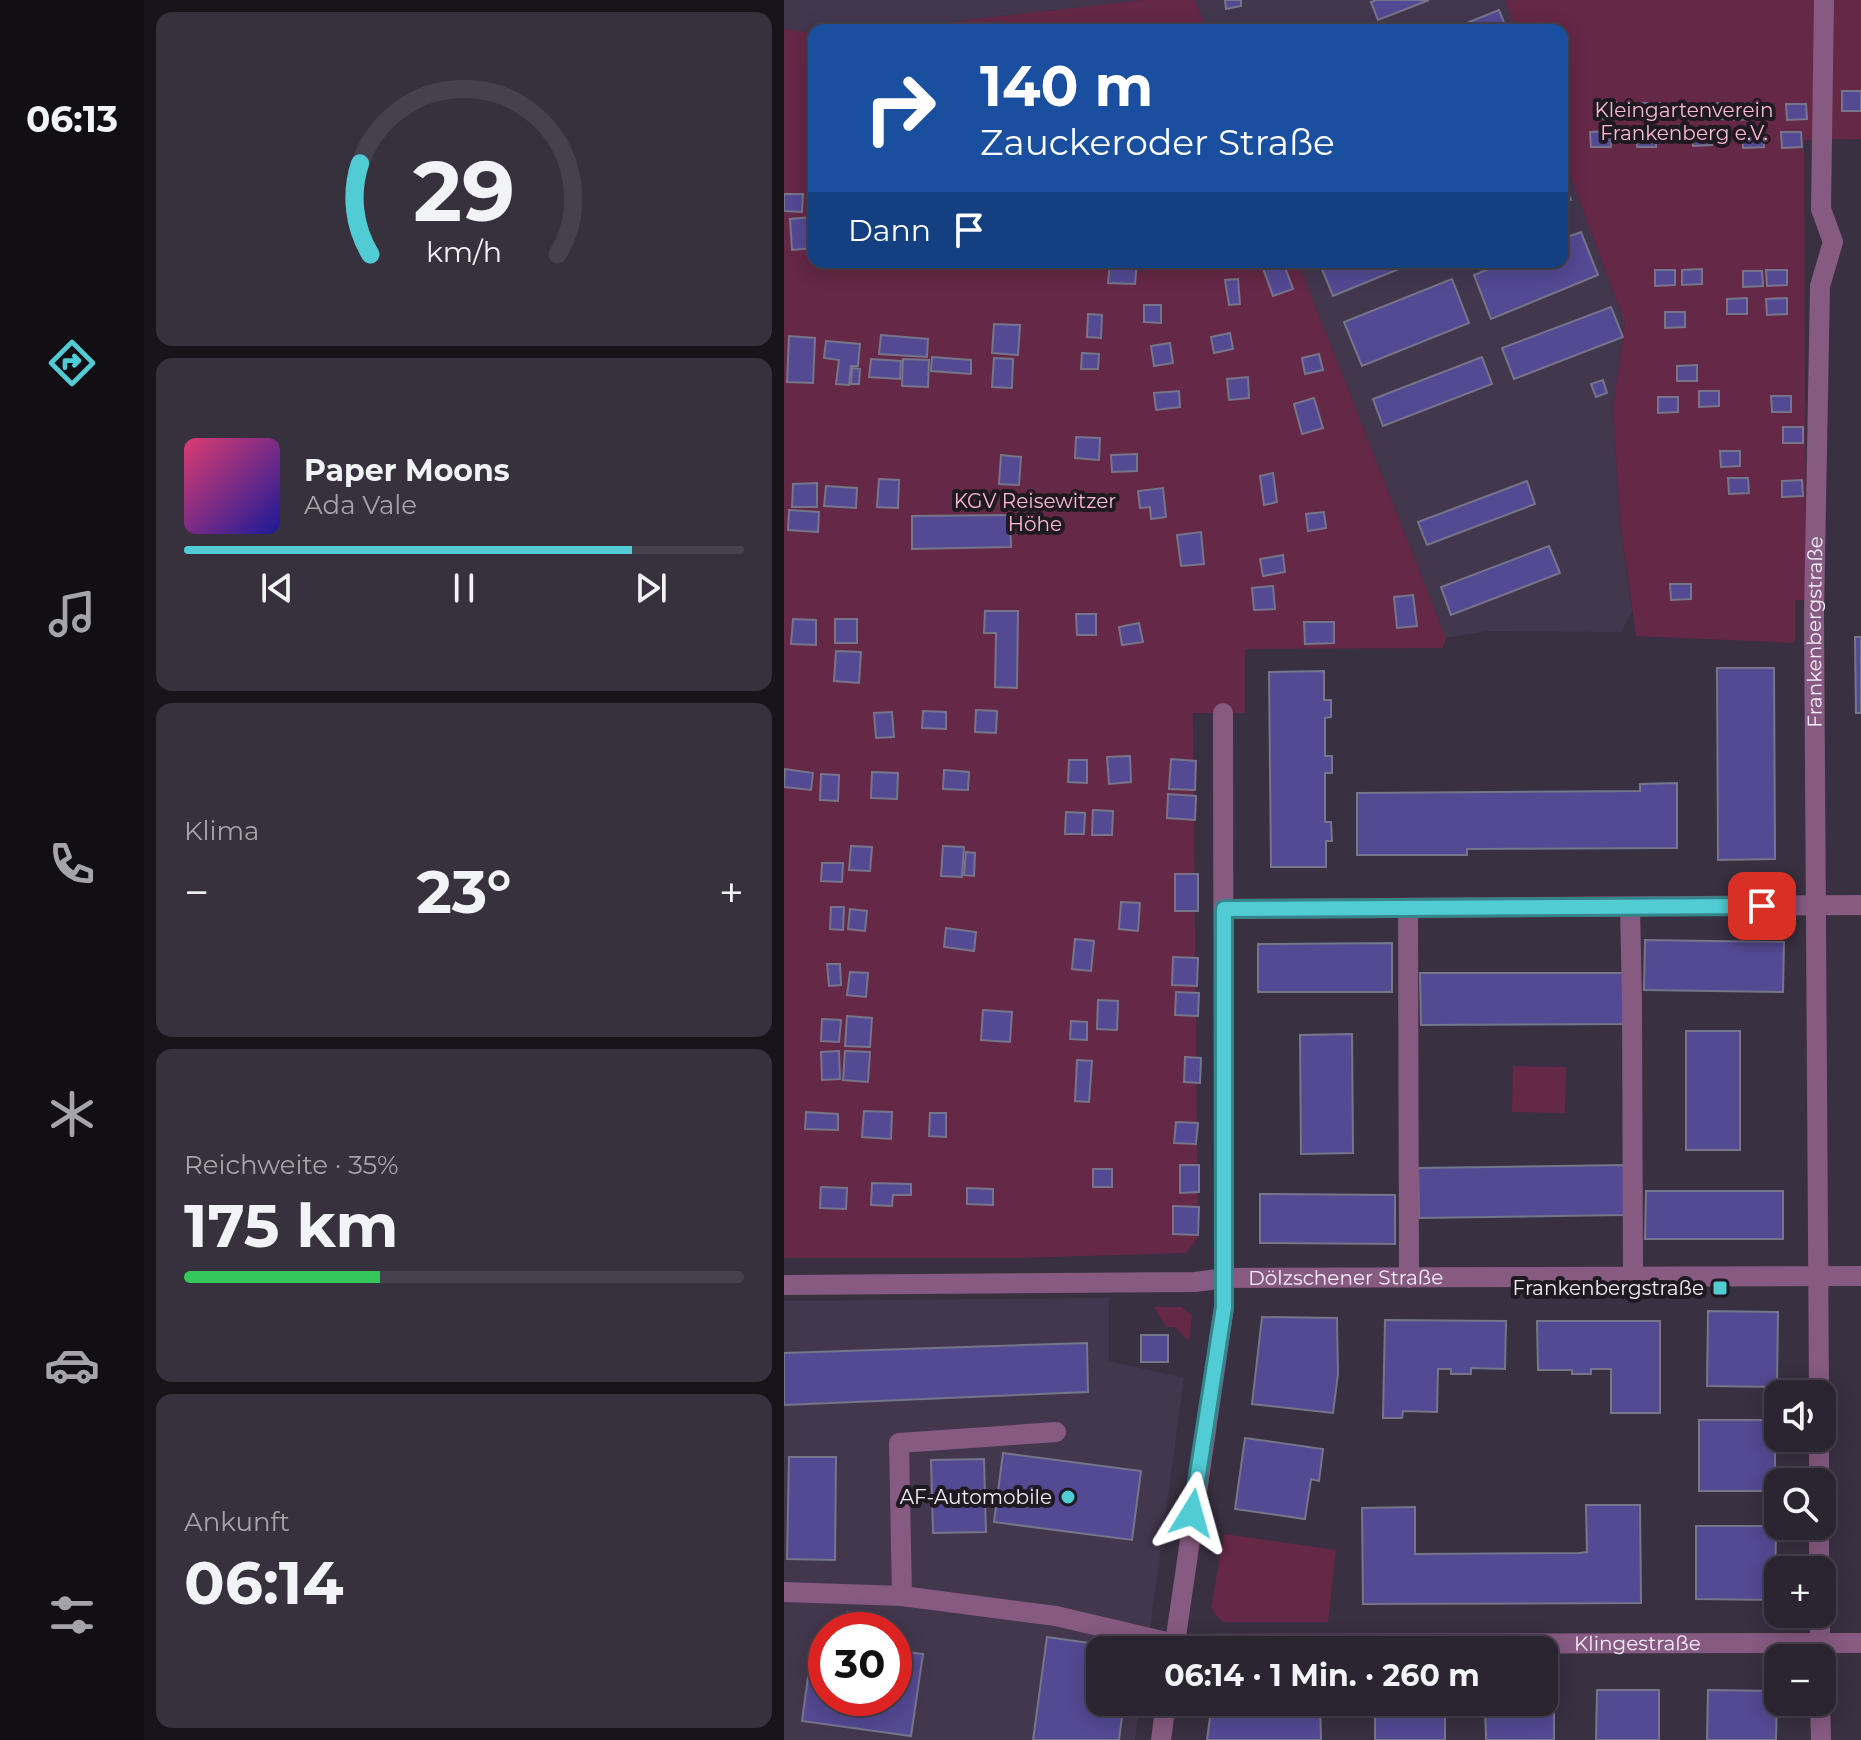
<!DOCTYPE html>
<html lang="de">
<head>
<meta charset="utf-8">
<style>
	:root { --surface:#2b2431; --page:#37303d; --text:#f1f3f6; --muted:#a6a4ab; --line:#47414d; --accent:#51ccd4 }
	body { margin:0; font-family:Montserrat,sans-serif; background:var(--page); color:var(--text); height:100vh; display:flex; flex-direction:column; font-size:30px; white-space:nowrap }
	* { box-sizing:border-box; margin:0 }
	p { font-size:26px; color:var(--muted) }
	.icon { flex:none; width:44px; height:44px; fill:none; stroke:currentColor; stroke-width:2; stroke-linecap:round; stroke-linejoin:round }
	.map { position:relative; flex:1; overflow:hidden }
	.sheet { display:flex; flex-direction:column; gap:12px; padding:12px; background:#18141b; width:640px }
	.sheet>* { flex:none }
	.hud { position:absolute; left:24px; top:24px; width:760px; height:244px; border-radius:16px; box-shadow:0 4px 20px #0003,0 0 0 2px var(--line); background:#1a4fa0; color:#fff; overflow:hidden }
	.controls { position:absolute; left:980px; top:1380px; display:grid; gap:16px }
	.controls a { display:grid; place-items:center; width:72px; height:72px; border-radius:16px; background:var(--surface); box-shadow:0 4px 20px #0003,0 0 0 2px var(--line); font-size:40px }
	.speed { position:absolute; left:24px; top:1612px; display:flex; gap:16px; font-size:40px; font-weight:700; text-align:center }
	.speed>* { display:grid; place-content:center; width:104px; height:104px; border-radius:50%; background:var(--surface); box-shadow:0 4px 20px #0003,0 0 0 2px var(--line); line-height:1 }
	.speed .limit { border:12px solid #d22; background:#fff; color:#111 }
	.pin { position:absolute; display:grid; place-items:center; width:68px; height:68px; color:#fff; margin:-34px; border-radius:16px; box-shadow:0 4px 12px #0006 }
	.me { position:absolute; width:88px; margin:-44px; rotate:8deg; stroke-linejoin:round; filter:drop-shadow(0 0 6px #0008) }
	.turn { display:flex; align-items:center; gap:28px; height:168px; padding:0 40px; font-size:36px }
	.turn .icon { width:104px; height:104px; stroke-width:2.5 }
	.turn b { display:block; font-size:56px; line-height:68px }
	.then { display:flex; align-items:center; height:76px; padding:0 40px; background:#0003; gap:16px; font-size:30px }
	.big { font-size:60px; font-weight:700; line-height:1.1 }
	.sheet .tile { flex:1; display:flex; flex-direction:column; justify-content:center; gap:12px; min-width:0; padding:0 28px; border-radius:16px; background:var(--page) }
	.sheet .dial { align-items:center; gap:0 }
	.dial svg { height:208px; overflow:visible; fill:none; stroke:var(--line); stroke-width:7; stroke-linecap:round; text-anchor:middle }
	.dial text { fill:var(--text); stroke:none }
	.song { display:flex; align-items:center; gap:24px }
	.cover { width:96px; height:96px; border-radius:12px; background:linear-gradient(135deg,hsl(340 70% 55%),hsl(240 70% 35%)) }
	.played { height:8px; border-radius:4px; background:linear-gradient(90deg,var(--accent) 80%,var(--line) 80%) }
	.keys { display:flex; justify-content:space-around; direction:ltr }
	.heat { display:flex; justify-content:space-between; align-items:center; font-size:44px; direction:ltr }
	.charge { height:12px; border-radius:6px; background:linear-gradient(90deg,#34c759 35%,var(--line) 0) }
	.trip { position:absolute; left:302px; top:1636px; width:472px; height:80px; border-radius:16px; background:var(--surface); box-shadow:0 4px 20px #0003,0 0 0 2px var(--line); font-weight:700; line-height:80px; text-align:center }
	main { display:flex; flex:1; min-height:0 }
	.tabs { display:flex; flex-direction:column; width:144px; justify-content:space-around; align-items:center; background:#110e14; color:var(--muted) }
	.tabs .icon { width:56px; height:56px }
	.tabs .current { color:var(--accent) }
	.tabs b { font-size:36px; color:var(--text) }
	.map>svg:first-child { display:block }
</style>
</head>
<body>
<main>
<nav class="tabs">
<b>06:13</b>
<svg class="icon current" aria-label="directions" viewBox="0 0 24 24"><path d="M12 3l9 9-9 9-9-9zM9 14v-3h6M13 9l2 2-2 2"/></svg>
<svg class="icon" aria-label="music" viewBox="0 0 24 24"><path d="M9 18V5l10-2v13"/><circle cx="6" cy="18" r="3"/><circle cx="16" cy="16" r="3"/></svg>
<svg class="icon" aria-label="phone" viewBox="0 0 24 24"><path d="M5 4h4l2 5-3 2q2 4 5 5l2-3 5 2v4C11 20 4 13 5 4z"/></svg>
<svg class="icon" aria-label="climate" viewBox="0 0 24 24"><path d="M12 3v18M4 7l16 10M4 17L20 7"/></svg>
<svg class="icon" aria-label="car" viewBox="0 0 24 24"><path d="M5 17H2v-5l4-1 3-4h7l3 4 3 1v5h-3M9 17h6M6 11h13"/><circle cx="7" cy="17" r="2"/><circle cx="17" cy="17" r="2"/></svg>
<svg class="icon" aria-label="filters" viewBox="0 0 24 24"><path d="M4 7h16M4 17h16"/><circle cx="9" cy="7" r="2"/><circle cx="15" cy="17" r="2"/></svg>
</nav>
<section class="sheet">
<div class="tile dial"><svg viewBox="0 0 100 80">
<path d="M14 69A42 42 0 1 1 86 69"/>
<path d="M14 69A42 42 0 0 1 10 34" stroke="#51ccd4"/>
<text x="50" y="56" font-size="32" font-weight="700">29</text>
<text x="50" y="72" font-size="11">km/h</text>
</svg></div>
<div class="tile">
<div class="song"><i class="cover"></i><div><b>Paper Moons</b><p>Ada Vale</p></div></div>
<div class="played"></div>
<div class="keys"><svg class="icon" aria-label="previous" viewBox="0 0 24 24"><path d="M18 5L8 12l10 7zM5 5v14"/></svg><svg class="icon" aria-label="pause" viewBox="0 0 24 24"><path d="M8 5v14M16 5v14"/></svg><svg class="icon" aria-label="next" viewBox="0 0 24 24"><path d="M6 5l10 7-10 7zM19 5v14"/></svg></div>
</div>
<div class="tile"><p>Klima</p>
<div class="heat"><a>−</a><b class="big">23°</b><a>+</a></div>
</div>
<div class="tile"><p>Reichweite · 35%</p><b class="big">175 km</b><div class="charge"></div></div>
<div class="tile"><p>Ankunft</p><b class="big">06:14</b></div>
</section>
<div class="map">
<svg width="1077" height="1740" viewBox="0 0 1077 1740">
	<rect width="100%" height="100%" fill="#393041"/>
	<g fill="#43374e" fill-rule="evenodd">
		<polygon points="0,0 359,0 96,30 30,30 30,33 0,29"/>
		<polygon points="411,0 721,0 732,30 423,30"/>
		<polygon points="778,153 841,323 829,409 836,521 848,612 837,632 703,631 662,638 514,262 778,262"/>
		<path d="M325,1298V1361L400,1378L363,1650H316V1702H356L351,1740H0V1301ZM42,1630H110V1698H42Z"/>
	</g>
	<g fill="#652846">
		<polygon points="359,0 411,0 423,30 96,30"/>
		<polygon points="721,0 1077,0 1077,139 1020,140 1022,600 1011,600 1011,643 852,636 836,521 829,409 841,323 778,153 778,30 732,30"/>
		<polygon points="0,29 30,33 30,262 514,262 662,638 659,648 461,649 461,713 409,713 414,1238 402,1253 237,1258 0,1258"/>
		<polygon points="729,1066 782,1067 781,1113 728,1112"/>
		<polygon points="370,1307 397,1307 408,1315 405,1341 391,1327 382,1327"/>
		<polygon points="440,1534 552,1550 544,1622 438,1622 427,1608"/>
	</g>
	<g fill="#544993" stroke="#76758a" stroke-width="2">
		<polygon points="441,0 457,0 457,6 442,9"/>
		<polygon points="592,0 645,0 594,20 587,2"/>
		<polygon points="715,10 723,30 665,30"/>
		<polygon points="319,23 319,30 303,30 302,25"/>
		<rect x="778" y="39" width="6" height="16"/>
		<rect x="1058" y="91" width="19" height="20"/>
		<polygon points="832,102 833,118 813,119 812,103"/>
		<polygon points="855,103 876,103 876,118 856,119"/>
		<polygon points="938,103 939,119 919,119 919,104"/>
		<polygon points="969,103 969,119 950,120 949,104"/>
		<polygon points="1002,104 1022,104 1023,119 1003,120"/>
		<polygon points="908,130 928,130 928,145 909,146"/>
		<polygon points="826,131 827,147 807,147 806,132"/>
		<polygon points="872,131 872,147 853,147 852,132"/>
		<polygon points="979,131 980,147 959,148 959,132"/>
		<polygon points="997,132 1017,132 1018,147 998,148"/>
		<polygon points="778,177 787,200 778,204"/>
		<polygon points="0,194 19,194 18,212 0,211"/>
		<polygon points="27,217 29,248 8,250 6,219"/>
		<polygon points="797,232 814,275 707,319 690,275 721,262 778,262 778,239"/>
		<polygon points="326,262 353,262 351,284 324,283"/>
		<polygon points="496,262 499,262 509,289 489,296 479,268"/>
		<polygon points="535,262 632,262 549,296"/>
		<polygon points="918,269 918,284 898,285 898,270"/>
		<polygon points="871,270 891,270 891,285 871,286"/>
		<polygon points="982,270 1003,270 1003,285 983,286"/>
		<polygon points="959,271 978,271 979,286 959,287"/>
		<polygon points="454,279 456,304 445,305 441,280"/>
		<polygon points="668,279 685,323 578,366 560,322"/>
		<polygon points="963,298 963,314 943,314 943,299"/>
		<polygon points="1003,298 1003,314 983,315 982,299"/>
		<polygon points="360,305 377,305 377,323 360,322"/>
		<polygon points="827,307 839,337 730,379 718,348"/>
		<polygon points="881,312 901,312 901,327 881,328"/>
		<polygon points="304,314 318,315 317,338 303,337"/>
		<polygon points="210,324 236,325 234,355 208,353"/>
		<polygon points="446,333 449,349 430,353 427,337"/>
		<polygon points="97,335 144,339 143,357 95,354"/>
		<polygon points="5,336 31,338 29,383 3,382"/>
		<polygon points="42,341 76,344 74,366 67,366 65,385 52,384 55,360 40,358"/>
		<polygon points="386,343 389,363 370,366 367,346"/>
		<polygon points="298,353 315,354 314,369 297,369"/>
		<polygon points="535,354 539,370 521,374 518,358"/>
		<polygon points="148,357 187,360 187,374 147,371"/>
		<polygon points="698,357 708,384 599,426 589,399"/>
		<polygon points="210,358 229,359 228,388 208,387"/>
		<polygon points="87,359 117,361 116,379 85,377"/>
		<polygon points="119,359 145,360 144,387 118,386"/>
		<polygon points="913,365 913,381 893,381 893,366"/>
		<polygon points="68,368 76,369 75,384 67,384"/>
		<polygon points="464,377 465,398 445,400 443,379"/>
		<polygon points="819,380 823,393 812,397 807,384"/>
		<polygon points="395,391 396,407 372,410 370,393"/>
		<polygon points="915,391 935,391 935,406 915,407"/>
		<polygon points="987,396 1007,396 1007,412 988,412"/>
		<polygon points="874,397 894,397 894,412 874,413"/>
		<polygon points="530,398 539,428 518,434 510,404"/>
		<rect x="999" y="427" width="20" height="16"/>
		<polygon points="292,437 316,438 315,460 291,458"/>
		<polygon points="936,451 956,451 956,466 937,467"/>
		<polygon points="353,454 353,471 328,472 327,455"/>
		<polygon points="217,455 237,457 235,485 215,484"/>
		<polygon points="489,473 493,502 480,505 476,476"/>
		<polygon points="944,478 964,478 965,493 945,494"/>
		<polygon points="95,479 115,480 114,508 93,507"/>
		<polygon points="1018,480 1019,496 998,497 998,481"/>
		<polygon points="743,481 751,504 643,545 634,522"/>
		<polygon points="33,483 33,507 8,507 9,484"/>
		<polygon points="42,486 73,488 72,508 40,506"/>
		<polygon points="379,488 382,517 367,519 366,507 356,508 354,491"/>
		<polygon points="5,510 35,512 34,532 4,530"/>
		<polygon points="540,512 542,528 524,531 522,514"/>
		<polygon points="226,515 227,547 128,549 128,516"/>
		<polygon points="417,532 420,564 397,566 393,535"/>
		<polygon points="765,546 776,573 667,615 657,587"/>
		<polygon points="499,555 501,572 479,576 476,559"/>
		<polygon points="886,584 907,584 907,599 887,600"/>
		<polygon points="489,586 491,609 470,610 468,588"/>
		<polygon points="629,595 633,626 613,628 610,597"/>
		<polygon points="201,611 234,611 233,688 211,687 212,633 200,633"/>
		<polygon points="292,614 312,614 312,635 293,635"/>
		<polygon points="9,619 32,620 32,645 7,644"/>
		<rect x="51" y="619" width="22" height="24"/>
		<polygon points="520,622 550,622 550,643 521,644"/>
		<polygon points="355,623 359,642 338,645 335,627"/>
		<polygon points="1071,637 1077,637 1077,713 1072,713"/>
		<polygon points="52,651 77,652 75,683 50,681"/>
		<polygon points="933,668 990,668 991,859 934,860"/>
		<polygon points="540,671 540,700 547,700 547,717 541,718 541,756 548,756 548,773 541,773 541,822 547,822 548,841 542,841 542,867 487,867 485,672"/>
		<polygon points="192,710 213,711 212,733 191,732"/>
		<polygon points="139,711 162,712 162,729 138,728"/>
		<polygon points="108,712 110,737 92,738 90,713"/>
		<polygon points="346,756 347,782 325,784 323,757"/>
		<polygon points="387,759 412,761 411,790 385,789"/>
		<polygon points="285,760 303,760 303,783 284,782"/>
		<polygon points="1,769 29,773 27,790 0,787"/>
		<polygon points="160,770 185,772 184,790 159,789"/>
		<polygon points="88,772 114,773 113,799 87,798"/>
		<polygon points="37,774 55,775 54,801 36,800"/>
		<polygon points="893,783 893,848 683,849 683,855 573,855 573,793 856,791 856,784"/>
		<polygon points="384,794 412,796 411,820 383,818"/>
		<polygon points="309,810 329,811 328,835 308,835"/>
		<polygon points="282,812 301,813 300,834 281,834"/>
		<polygon points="67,846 88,847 86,871 65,870"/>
		<polygon points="159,846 180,847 178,877 157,876"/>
		<polygon points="182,852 191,853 190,876 180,875"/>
		<polygon points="38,863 59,863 58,882 37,881"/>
		<rect x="391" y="874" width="23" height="37"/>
		<polygon points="337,902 356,903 354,931 335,929"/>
		<polygon points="47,907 60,907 59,930 46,929"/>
		<polygon points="66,909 83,911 81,931 64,929"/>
		<polygon points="162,928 192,932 190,951 160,947"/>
		<polygon points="291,939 310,941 307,971 288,969"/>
		<polygon points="861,940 1000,942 999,992 860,990"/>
		<polygon points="608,943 608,992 474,992 474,944"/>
		<polygon points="389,957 414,958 413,986 388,985"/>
		<polygon points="43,964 56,964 57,985 45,986"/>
		<polygon points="66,972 84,973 82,997 63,995"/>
		<polygon points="636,973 841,973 841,1024 637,1025"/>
		<polygon points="392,992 415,993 414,1016 391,1015"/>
		<polygon points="314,1000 334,1001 333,1030 313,1029"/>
		<polygon points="199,1010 228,1012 226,1042 197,1040"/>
		<polygon points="63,1016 88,1018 86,1047 61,1046"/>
		<polygon points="38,1019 57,1020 55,1042 37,1041"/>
		<polygon points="287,1021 303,1022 303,1040 286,1039"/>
		<rect x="902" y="1031" width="54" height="119"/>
		<polygon points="568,1034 569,1153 517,1154 516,1035"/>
		<polygon points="55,1051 56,1079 38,1080 37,1052"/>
		<polygon points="61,1051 86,1052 84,1082 59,1080"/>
		<polygon points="401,1057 417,1058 416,1083 400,1082"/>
		<polygon points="293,1060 308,1061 305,1102 291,1101"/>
		<polygon points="80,1111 108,1112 107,1139 78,1137"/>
		<polygon points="22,1112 54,1114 54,1130 21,1129"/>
		<polygon points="146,1113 162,1113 162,1137 145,1136"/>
		<polygon points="392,1122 414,1123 412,1144 390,1143"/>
		<polygon points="396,1165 415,1165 415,1192 396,1193"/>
		<polygon points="840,1165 840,1215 635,1218 634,1168"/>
		<rect x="309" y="1169" width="19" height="18"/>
		<polygon points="88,1183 127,1184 127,1195 109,1195 108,1206 87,1205"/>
		<polygon points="37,1187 63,1188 62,1209 36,1208"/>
		<polygon points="183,1188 209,1189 209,1205 183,1204"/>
		<polygon points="862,1191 999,1191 999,1239 861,1239"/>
		<polygon points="476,1194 611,1195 611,1244 476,1243"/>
		<polygon points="389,1206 415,1207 414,1235 389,1234"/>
		<polygon points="924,1311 994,1312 993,1387 923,1386"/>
		<polygon points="478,1317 553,1318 554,1374 549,1413 468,1404"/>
		<polygon points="601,1320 722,1321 721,1369 687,1368 687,1374 667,1374 667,1369 654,1369 653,1412 619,1411 618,1418 599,1418"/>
		<polygon points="753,1321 876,1321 876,1413 827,1413 827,1369 807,1369 807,1374 788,1374 788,1370 754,1370"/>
		<rect x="357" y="1335" width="27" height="27"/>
		<polygon points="303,1343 304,1392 0,1405 0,1353"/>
		<rect x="915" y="1420" width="76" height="71"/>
		<polygon points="461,1438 539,1449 535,1481 527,1479 521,1519 451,1509"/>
		<polygon points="219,1453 357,1471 348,1540 210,1522"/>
		<polygon points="5,1457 52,1457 51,1560 3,1559"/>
		<polygon points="200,1459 202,1532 149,1533 147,1460"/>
		<polygon points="802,1505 856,1505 857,1603 579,1604 578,1508 631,1507 631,1554 795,1553 803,1552"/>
		<polygon points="912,1526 992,1526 991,1600 912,1599"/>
		<polygon points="63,1612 89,1616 87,1630 60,1630"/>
		<polygon points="263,1637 348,1649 347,1650 316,1650 316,1702 340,1702 335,1740 249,1740"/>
		<polygon points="29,1640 42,1641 42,1698 110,1698 110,1650 139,1654 127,1736 18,1721"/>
		<polygon points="760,1690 770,1690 770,1740 702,1740 701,1702 760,1702"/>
		<polygon points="813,1690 875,1690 875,1740 812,1740"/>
		<polygon points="924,1690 993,1691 992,1740 923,1740"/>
		<polygon points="428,1702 536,1702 537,1740 423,1740"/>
		<rect x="591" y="1702" width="70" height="38"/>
	</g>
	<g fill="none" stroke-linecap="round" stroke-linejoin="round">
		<g stroke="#865a81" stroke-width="20">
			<polyline points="846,907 848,1001 849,1277"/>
			<polyline points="624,908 625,1278"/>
			<polyline points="440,909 1077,905"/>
			<path id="s1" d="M0,1285L411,1282L441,1278L1077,1276"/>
			<path id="s2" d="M1035,1394L1030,615L1036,286L1049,242L1037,209L1040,0"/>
			<polyline points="1035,1438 1035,1482"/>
			<polyline points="1035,1526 1035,1570"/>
			<path id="s3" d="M0,1592L118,1596L272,1616L391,1644L1077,1643"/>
			<polyline points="118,1596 115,1443 272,1432"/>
			<polyline points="1036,1614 1036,1658"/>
			<polyline points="390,1650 440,1307 439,713"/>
			<polyline points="1036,1702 1037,1740"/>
			<polyline points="377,1740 382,1702"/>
		</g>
	</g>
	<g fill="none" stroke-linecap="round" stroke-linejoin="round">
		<defs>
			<polyline id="route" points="408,1513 440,1307 440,909 978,906"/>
		</defs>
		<use href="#route" stroke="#35858a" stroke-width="20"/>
		<use href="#route" stroke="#51ccd4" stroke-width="14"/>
	</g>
	<g fill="#51ccd4" stroke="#1f1a22" stroke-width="3">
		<rect x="928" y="1280" width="16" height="16" rx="4"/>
		<circle cx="284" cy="1497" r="8"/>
	</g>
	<g text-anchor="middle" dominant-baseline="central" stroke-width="8" stroke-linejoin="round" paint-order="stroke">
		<g font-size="20" fill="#feb8d6" stroke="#1f1a22">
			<text x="900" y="110">Kleingartenverein<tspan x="900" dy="23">Frankenberg e.V.</tspan></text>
			<text x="251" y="501">KGV Reisewitzer<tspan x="251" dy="23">Höhe</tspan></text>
		</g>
		<g font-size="20" fill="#f3edf8" stroke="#1f1a22">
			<text stroke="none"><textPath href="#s2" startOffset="762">Frankenbergstraße</textPath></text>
			<text stroke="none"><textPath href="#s1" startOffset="562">Dölzschener Straße</textPath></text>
			<text stroke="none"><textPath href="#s3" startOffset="858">Klingestraße</textPath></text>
		</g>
		<g font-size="20" fill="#f3edf8" stroke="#1f1a22" text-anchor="end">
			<text x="920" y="1288">Frankenbergstraße</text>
			<text x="268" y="1497">AF-Automobile</text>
		</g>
	</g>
</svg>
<div class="controls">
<a><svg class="icon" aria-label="sound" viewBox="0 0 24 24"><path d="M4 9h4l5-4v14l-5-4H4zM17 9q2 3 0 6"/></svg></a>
<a><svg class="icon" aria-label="search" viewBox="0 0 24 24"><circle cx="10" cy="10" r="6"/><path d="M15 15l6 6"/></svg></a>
<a>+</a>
<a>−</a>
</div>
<div class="speed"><div class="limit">30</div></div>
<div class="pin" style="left:978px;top:906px;background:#d93025"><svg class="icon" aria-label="arrive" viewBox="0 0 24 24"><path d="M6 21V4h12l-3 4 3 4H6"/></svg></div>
<svg class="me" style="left:408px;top:1513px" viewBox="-20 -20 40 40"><path d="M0-17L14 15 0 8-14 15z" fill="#51ccd4" stroke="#fff" stroke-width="4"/></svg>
<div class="trip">06:14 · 1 Min. · 260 m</div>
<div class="hud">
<div class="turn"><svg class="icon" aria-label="right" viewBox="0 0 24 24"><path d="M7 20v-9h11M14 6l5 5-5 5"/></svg><div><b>140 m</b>Zauckeroder Straße</div></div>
<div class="then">Dann<svg class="icon" aria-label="arrive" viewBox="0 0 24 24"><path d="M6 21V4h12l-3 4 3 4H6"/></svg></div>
</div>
</div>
</main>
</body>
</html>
